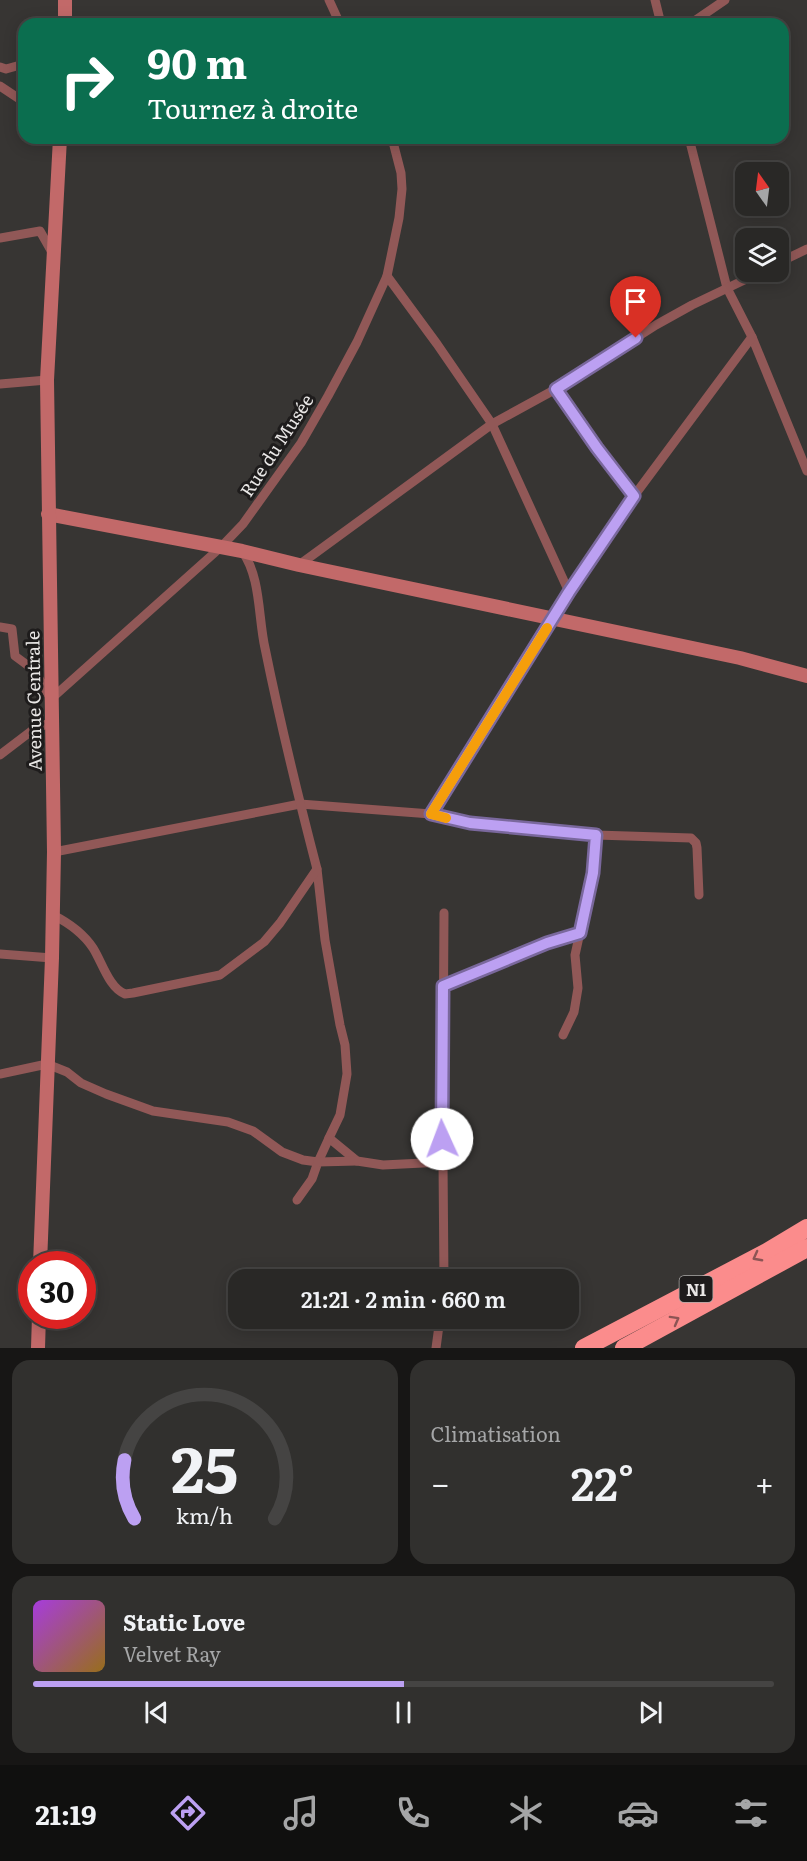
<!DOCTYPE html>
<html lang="fr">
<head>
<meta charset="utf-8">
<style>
	:root { --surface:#292826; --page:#31302e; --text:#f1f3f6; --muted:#a5a6a7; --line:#454443; --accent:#bca0f2 }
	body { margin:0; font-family:Literata,serif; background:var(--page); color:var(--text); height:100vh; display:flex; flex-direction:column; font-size:22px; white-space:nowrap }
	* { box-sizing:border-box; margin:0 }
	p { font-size:20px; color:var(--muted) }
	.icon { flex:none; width:33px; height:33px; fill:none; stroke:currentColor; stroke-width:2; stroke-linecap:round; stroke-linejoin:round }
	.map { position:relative; height:1348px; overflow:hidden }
	.drawer { display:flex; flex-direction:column; gap:12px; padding:12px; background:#171615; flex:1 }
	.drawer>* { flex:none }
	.banner { position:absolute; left:18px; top:18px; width:771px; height:126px; border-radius:18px; box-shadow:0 3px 15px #0003,0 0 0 2px var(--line); background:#0b6e4f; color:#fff; overflow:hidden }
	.needle { width:39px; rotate:346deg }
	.tools { position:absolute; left:735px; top:162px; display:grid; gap:12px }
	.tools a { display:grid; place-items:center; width:54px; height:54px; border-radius:12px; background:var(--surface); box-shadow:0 3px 15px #0003,0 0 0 2px var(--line); font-size:30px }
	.speed { position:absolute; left:18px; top:1251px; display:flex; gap:12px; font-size:30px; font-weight:700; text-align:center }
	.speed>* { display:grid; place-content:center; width:78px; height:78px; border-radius:50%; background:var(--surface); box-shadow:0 3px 15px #0003,0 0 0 2px var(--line); line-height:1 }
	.speed .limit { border:9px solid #d22; background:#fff; color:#111 }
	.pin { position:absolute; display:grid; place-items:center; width:51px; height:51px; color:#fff; margin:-62px -26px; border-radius:50% 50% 50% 0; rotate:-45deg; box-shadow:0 0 6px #0007 }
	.pin .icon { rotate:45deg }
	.me { position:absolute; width:66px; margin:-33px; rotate:358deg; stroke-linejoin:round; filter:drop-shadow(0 0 4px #0008) }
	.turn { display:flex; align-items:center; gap:21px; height:126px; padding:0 30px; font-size:27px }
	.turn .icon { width:78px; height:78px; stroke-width:2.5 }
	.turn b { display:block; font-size:42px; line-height:51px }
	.big { font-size:45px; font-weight:600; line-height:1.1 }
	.drawer .tile { flex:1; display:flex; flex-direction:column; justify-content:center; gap:9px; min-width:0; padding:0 21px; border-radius:18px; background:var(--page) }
	.drawer .dial { align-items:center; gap:0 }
	.dial svg { height:156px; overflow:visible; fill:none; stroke:var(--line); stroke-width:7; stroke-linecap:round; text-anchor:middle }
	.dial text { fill:var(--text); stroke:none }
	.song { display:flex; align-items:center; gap:18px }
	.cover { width:72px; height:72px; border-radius:9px; background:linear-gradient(135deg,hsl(280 70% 55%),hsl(40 70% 35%)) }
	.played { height:6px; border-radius:3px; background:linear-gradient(90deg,var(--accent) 50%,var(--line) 50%) }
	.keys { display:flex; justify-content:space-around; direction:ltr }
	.heat { display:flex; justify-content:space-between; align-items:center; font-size:33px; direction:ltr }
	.drawer .tiles { flex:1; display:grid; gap:12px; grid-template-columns:1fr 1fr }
	.tile:last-child { grid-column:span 2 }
	.trip { position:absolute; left:228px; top:1269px; width:351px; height:60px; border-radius:18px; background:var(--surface); box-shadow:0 3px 15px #0003,0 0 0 2px var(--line); font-weight:600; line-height:60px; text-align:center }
	.menu { display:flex; height:96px; justify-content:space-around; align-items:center; background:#10100f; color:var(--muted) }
	.menu .icon { width:42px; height:42px }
	.menu .selected { color:var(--accent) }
	.menu b { font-size:27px; color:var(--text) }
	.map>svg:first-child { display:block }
</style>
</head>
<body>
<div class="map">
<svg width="807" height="1348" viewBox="0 0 807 1348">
	<rect width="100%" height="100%" fill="#373533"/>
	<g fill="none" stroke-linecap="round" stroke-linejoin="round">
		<g stroke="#915857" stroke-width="9">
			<polyline points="329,0 340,24"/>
			<polyline points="655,0 661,24"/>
			<polyline points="690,24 725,0"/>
			<polyline points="0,67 6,69 24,64"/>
			<polyline points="0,86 24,102"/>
			<polyline points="689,138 727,288 752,337 807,471"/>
			<polyline points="0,238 40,231 53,254"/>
			<polyline points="778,263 807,249"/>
			<polyline points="387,276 437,344 492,424 569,592"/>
			<polyline points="0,384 47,380"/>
			<polyline points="556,389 597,448 634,496"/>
			<polyline points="299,565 492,424 556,389 656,325 692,305 761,272"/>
			<polyline points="0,627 12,629 15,656 34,670 51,699 221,547 243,524 301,443 328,396 357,342 387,276 399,218 402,189 401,173 392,138"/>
			<polyline points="0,755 34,729 52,722"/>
			<polyline points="431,814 470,823 596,835 691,838 696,843 697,848 699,895"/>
			<polyline points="54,852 300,804 431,814 569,592 634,496 752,337"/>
			<polyline points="317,869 325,940 340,1025 345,1045 347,1074 340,1115 329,1138 357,1161 383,1165 443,1162 444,1280"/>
			<path d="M53,915C69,923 83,933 93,948C102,962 109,988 125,994L133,993L220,975L264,942L280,923L317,869C298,796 280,722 265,648C258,617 261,577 242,551"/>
			<polyline points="0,954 52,958"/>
			<polyline points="443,986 547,943 580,933"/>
			<polyline points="563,1035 574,1012 578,988 575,955 593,873 596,835"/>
			<polyline points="0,1074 47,1064 67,1072 81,1083 106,1094 153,1111 228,1122 253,1131 282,1152 303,1160 318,1162 329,1138"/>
			<polyline points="443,1162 441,1116 443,1074 444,913"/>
			<polyline points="297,1200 312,1179 318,1162 357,1161"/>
			<polyline points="436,1348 440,1318"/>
		</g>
		<g stroke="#c26969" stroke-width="14">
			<polyline points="65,24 65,0"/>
			<polyline points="48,514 242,551 299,565 740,658 807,676"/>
			<polyline points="40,1264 52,958 54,852 47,380 60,138"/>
			<polyline points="38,1348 39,1316"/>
		</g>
		<g stroke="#fb8c8c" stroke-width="18">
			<polyline points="584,1348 767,1252 807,1228"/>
			<polyline points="624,1348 807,1248"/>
		</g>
	</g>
	<defs><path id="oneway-chevron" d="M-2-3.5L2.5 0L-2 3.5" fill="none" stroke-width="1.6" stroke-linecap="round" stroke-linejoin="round" transform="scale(1.5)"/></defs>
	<g stroke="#8c5454">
		<use href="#oneway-chevron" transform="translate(757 1257) rotate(152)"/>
		<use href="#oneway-chevron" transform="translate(675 1320) rotate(-29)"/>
	</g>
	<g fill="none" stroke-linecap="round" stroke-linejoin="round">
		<defs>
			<polyline id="route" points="442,1139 443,986 547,943 580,933 593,873 596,835 470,823 431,814 569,592 634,496 597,448 556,389 636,338"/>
		</defs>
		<use href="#route" stroke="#7a689d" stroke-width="15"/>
		<use href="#route" stroke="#bca0f2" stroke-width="10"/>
		<polyline stroke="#f59e0b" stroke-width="10" points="446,818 431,814 547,628"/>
	</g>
	<g text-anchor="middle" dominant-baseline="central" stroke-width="6" stroke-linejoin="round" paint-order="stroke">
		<rect fill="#1e1c1c" stroke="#acaaa9" stroke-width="1.5" x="679.5" y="1276" width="33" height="26" rx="4.5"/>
		<g font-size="16" font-weight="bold" fill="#e9e7e6">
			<text x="696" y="1289">N1</text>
		</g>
		<g font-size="18" fill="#e9e7e6" stroke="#1e1c1c">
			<text transform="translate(276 445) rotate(-57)">Rue du Musée</text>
			<text transform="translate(33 701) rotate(-91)">Avenue Centrale</text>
		</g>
	</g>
</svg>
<div class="tools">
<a><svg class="needle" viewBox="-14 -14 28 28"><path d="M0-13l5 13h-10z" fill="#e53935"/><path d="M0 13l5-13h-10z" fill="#a5a6a7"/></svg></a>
<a><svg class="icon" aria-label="layers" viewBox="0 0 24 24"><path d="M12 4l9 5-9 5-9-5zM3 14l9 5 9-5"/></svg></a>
</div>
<div class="speed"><div class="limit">30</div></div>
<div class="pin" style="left:636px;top:338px;background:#d93025"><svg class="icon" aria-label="arrive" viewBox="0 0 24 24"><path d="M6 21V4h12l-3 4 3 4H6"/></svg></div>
<svg class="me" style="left:442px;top:1139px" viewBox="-20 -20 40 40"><circle r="19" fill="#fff"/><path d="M0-13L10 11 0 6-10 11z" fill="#bca0f2"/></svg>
<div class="trip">21:21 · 2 min · 660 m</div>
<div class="banner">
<div class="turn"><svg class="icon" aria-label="right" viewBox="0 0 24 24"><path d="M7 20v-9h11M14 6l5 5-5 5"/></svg><div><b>90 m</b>Tournez à droite</div></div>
</div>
</div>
<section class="drawer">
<div class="tiles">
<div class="tile dial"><svg viewBox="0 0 100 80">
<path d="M14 69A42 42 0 1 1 86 69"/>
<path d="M14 69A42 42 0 0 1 9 39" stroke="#bca0f2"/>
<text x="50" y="56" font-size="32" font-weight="700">25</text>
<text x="50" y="72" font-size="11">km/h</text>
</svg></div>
<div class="tile"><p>Climatisation</p>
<div class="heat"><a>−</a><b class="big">22°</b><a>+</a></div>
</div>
<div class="tile">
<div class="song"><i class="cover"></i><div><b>Static Love</b><p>Velvet Ray</p></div></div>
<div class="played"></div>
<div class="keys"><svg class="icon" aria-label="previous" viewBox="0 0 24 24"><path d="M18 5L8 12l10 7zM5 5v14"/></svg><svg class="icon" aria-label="pause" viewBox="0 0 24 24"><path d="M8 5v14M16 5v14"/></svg><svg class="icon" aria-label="next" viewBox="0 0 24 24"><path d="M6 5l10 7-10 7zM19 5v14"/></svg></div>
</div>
</div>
</section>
<nav class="menu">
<b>21:19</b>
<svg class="icon selected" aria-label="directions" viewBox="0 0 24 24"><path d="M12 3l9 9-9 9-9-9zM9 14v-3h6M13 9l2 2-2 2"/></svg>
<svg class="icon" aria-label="music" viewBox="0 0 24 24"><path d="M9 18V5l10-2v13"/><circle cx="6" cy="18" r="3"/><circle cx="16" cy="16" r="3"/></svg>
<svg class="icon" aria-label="phone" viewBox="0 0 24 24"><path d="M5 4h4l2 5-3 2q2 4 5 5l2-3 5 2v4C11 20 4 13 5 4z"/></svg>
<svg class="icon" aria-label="climate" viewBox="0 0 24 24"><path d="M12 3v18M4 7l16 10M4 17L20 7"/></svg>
<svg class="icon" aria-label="car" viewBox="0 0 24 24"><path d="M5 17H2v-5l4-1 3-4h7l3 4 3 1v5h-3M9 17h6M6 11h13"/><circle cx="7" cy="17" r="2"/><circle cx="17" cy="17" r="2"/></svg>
<svg class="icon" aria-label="filters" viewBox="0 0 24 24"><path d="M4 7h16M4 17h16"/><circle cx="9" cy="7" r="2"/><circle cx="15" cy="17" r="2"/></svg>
</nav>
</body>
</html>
